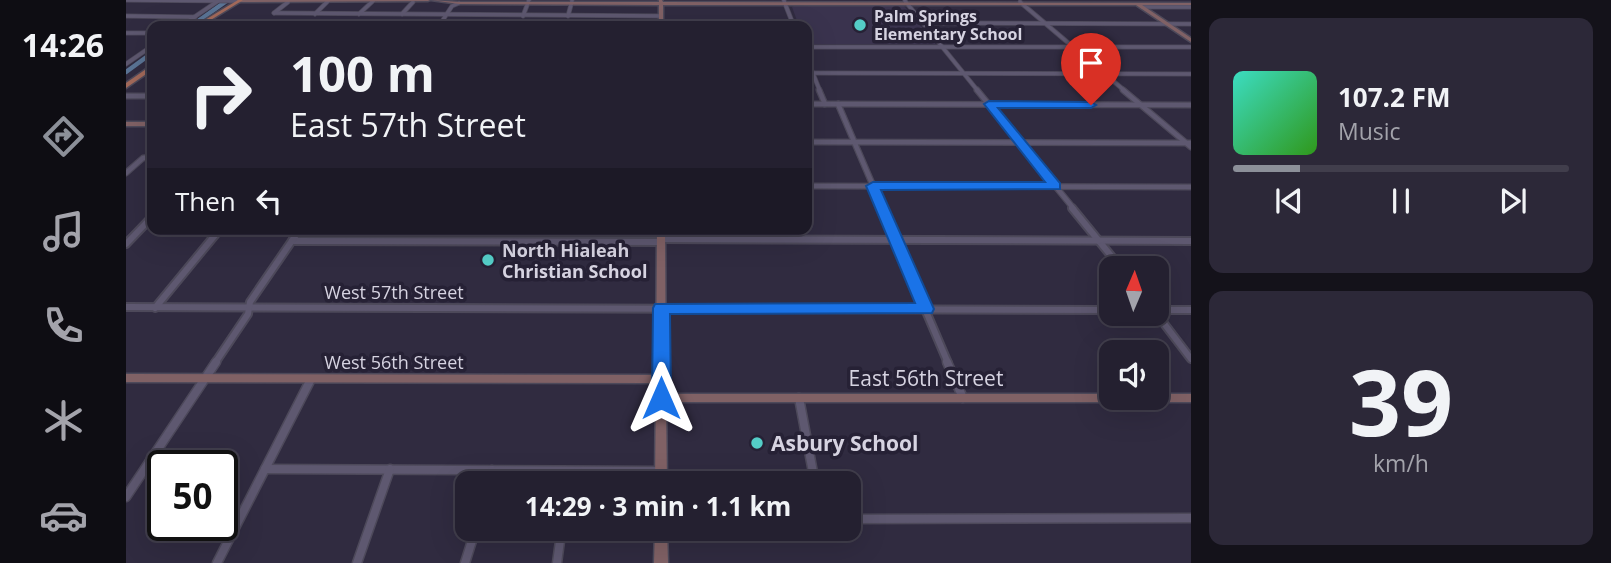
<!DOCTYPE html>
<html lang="en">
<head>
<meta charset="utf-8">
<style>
	:root { --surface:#242030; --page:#2c2838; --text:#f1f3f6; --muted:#a3a3ab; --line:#413e4c; --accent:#8c9099 }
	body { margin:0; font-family:"Open Sans",sans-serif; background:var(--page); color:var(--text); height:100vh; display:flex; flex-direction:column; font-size:26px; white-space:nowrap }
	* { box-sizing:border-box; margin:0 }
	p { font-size:23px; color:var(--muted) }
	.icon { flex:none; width:38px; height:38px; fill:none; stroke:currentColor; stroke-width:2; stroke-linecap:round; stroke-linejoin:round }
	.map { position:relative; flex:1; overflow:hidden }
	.side { display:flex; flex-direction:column; gap:18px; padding:18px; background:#14121a; width:420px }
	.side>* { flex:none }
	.guide { position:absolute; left:21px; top:21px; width:665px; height:214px; border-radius:14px; box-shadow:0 7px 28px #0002,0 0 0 2px var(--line); background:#242030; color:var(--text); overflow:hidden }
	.needle { width:46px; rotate:2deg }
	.controls { position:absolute; left:973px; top:256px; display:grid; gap:14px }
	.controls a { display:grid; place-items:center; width:70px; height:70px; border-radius:14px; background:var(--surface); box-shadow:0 7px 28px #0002,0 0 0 2px var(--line); font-size:35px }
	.speed { position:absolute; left:21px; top:450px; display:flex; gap:14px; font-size:35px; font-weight:700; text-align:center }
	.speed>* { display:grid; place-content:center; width:91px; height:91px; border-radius:50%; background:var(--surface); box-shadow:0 7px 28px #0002,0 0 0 2px var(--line); line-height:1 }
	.speed .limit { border:4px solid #111; border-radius:10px; background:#fff; color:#111 }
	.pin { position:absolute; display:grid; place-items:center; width:60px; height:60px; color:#fff; margin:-72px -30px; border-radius:50% 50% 50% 0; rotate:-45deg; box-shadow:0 0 7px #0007 }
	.pin .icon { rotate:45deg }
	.me { position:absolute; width:77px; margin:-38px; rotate:0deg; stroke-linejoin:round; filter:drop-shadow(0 0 5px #0008) }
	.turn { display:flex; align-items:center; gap:24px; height:147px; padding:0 28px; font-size:32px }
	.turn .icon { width:91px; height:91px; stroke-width:2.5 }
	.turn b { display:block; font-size:49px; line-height:60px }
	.then { display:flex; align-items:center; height:66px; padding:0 28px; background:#0003; gap:14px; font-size:26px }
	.side .widget { flex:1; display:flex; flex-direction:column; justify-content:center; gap:10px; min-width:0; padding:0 24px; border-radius:14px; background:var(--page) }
	.side .dial { align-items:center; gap:0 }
	.dial b { font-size:91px; line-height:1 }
	.song { display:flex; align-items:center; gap:21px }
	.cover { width:84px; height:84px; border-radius:10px; background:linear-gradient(135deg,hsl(170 70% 55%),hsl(110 70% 35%)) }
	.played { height:7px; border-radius:4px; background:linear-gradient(90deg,var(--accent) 20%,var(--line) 20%) }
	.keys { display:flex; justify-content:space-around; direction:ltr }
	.trip { position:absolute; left:329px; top:471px; width:406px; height:70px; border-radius:14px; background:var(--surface); box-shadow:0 7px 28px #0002,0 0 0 2px var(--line); font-weight:700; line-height:70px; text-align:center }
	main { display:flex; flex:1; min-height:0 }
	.tabs { display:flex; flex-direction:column; width:126px; justify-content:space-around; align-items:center; background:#0e0d13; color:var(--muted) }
	.tabs .icon { width:49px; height:49px }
	.tabs .active { color:var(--accent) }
	.tabs b { font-size:32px; color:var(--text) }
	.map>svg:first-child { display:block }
</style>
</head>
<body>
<main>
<nav class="tabs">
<b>14:26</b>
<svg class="icon active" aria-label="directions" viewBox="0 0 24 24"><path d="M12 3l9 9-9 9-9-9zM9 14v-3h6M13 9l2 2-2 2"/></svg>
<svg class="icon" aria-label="music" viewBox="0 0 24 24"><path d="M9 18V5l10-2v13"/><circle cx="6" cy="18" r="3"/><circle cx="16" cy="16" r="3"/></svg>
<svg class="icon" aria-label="phone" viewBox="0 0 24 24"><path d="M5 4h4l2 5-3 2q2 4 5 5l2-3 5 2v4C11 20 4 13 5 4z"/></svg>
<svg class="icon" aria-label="climate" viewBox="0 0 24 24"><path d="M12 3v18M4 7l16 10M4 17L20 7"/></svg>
<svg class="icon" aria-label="car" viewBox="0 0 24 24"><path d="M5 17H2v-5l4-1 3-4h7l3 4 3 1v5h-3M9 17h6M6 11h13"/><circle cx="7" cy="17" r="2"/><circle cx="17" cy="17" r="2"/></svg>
</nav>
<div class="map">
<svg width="1065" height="563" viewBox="0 0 1065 563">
	<rect width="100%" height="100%" fill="#302b40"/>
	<polygon fill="#3a334e" points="668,6 778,6 810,44 682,44 681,26 673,26 666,7"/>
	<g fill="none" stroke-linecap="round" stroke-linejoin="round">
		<g stroke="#5a7495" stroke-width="4.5">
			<polyline points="65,26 102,0"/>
			<polyline points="0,72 26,53"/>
		</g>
		<defs>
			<g id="street-far3">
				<polyline points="0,0 113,1"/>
				<polyline points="658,1 667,24"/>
				<polyline points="779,1 852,91"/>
				<polyline points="894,2 999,91"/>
				<polyline points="1016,7 1065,7"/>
				<polyline points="148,13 535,16"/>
				<polyline points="148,13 162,2"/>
				<polyline points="189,14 203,0"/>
				<polyline points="233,14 248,0"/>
				<polyline points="276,14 287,2"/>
				<polyline points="0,16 69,17"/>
				<polyline points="397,16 403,0"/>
				<polyline points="442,16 446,1"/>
				<polyline points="535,23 667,23"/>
				<polyline points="798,23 1065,24"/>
				<polyline points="55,26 92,1"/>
				<polyline points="313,26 326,6 333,3"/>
				<polyline points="0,33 26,33"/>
				<polyline points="681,47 1065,47"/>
				<polyline points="681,59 694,91"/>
				<polyline points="0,64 26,46"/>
				<polyline points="681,73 1065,74"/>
			</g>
			<g id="street-far2">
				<polyline points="693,90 699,104"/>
				<polyline points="851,90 948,209"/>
				<polyline points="997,90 1065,147"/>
				<polyline points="0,96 26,96"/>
				<polyline points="681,104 1065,105"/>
				<polyline points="712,104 757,209"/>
				<polyline points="681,142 1065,143"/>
				<polyline points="0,173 17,158 26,157"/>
				<polyline points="681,186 1065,187"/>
			</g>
			<g id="street-far1">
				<polyline points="756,208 822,363"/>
				<polyline points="946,208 995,268"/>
				<polyline points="535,239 1065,241"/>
				<polyline points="166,241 535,242"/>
				<polyline points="0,244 26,217"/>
				<polyline points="0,307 985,310"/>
				<polyline points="29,308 94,229"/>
				<polyline points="1031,310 1065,310"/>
				<polyline points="1030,313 1065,359"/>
				<polyline points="89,363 122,314 124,302 174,229"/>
			</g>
			<g id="street">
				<polyline points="821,362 837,398"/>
				<polyline points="673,398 689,483"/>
				<polyline points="139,469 535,471"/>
				<polyline points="452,471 452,483"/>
				<polyline points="363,483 366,470"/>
				<polyline points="0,497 90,362"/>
				<polyline points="723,519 1065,518"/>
				<polyline points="91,563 185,379"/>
				<polyline points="231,563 264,469"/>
				<polyline points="339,563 350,528"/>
				<polyline points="431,563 434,541 440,528"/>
			</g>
			<g id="secondary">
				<polygon points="112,0 304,0 302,1 113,2 111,1"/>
				<polygon points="305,0 333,2 533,2 533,0 536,0 537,2 1065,3 1065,5 1016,5 1065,38 1065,42 1010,5 537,5 537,26 533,26 533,5 333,4"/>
				<rect x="0" y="122" width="26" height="4"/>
				<polygon points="531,229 539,229 540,394 985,394 985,397 1031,397 1031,394 1065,394 1065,402 540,402 541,483 529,483 530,383 0,382 0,374 530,375"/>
				<polygon points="529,528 541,528 542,563 528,563"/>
			</g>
			<g id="primary">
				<polygon points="112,0 117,0 75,26 69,26"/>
				<polygon points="26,65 26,70 0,88 0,83"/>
			</g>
		</defs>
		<use href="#street-far3" stroke="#4d495a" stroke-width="5"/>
		<use href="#street-far2" stroke="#4d495a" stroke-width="7"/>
		<use href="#street-far1" stroke="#4d495a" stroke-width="10"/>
		<use href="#street" stroke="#4d495a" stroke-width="11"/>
		<use href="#secondary" stroke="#4d495a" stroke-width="3"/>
		<use href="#primary" stroke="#4d495a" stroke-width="3"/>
		<use href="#street-far3" stroke="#5e5870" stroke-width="3.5"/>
		<use href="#street-far2" stroke="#5e5870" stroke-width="4.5"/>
		<use href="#street-far1" stroke="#5e5870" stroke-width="6"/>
		<use href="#street" stroke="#5e5870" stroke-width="8"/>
		<use href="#secondary" fill="#806165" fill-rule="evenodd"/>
		<use href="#primary" fill="#a2695a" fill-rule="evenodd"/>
	</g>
	<polygon fill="#1a73e8" stroke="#114b97" stroke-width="2" points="863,101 965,102 970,105 965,108 872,108 934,183 934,189 755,190 808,309 806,313 544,314 545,398 542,404 535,406 528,404 526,398 527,308 529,304 789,303 740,186 747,182 919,182 858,104"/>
	<g fill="#54cdc7" stroke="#262135" stroke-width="2.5">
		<circle cx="734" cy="25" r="7"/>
		<circle cx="362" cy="260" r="7"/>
		<circle cx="631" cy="443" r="7"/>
	</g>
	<g text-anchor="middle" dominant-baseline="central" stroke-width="7" stroke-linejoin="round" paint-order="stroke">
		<g font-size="16" font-weight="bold" fill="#d6d3e1" stroke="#262135" text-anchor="start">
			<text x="748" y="16">Palm Springs<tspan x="748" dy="18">Elementary School</tspan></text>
		</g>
		<g font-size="18" font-weight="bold" fill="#d6d3e1" stroke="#262135" text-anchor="start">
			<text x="376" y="250">North Hialeah<tspan x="376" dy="21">Christian School</tspan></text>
		</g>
		<g font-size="18" fill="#d6d3e1" stroke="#262135">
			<text x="268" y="292">West 57th Street</text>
			<text x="268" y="362">West 56th Street</text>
		</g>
		<g font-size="21" fill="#d6d3e1" stroke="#262135">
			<text x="800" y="378">East 56th Street</text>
		</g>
		<g font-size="21" font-weight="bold" fill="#d6d3e1" stroke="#262135" text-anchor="start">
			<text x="645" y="443">Asbury School</text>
		</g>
	</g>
</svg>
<div class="controls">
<a><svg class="needle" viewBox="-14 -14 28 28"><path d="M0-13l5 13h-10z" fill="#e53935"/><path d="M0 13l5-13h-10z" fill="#a3a3ab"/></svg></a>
<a><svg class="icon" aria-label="sound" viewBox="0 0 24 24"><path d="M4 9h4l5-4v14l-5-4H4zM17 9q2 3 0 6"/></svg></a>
</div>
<div class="speed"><div class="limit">50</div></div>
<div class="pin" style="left:965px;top:105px;background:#d93025"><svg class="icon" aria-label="arrive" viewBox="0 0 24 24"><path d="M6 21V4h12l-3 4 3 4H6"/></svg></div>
<svg class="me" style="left:535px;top:398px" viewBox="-20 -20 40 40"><path d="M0-17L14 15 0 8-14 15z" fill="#1a73e8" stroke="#fff" stroke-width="4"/></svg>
<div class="trip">14:29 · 3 min · 1.1 km</div>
<div class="guide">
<div class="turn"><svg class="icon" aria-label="right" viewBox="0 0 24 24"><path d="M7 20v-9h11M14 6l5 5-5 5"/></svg><div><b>100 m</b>East 57th Street</div></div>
<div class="then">Then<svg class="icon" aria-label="left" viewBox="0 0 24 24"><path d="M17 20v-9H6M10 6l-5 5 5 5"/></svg></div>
</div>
</div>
<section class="side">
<div class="widget">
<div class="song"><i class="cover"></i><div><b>107.2 FM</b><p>Music</p></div></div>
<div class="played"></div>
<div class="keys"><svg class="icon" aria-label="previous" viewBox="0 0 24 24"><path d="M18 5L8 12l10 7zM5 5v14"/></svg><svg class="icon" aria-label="pause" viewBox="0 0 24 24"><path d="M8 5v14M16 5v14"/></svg><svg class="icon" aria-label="next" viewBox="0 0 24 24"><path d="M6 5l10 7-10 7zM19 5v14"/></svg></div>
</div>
<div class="widget dial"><b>39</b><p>km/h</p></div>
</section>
</main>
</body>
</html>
